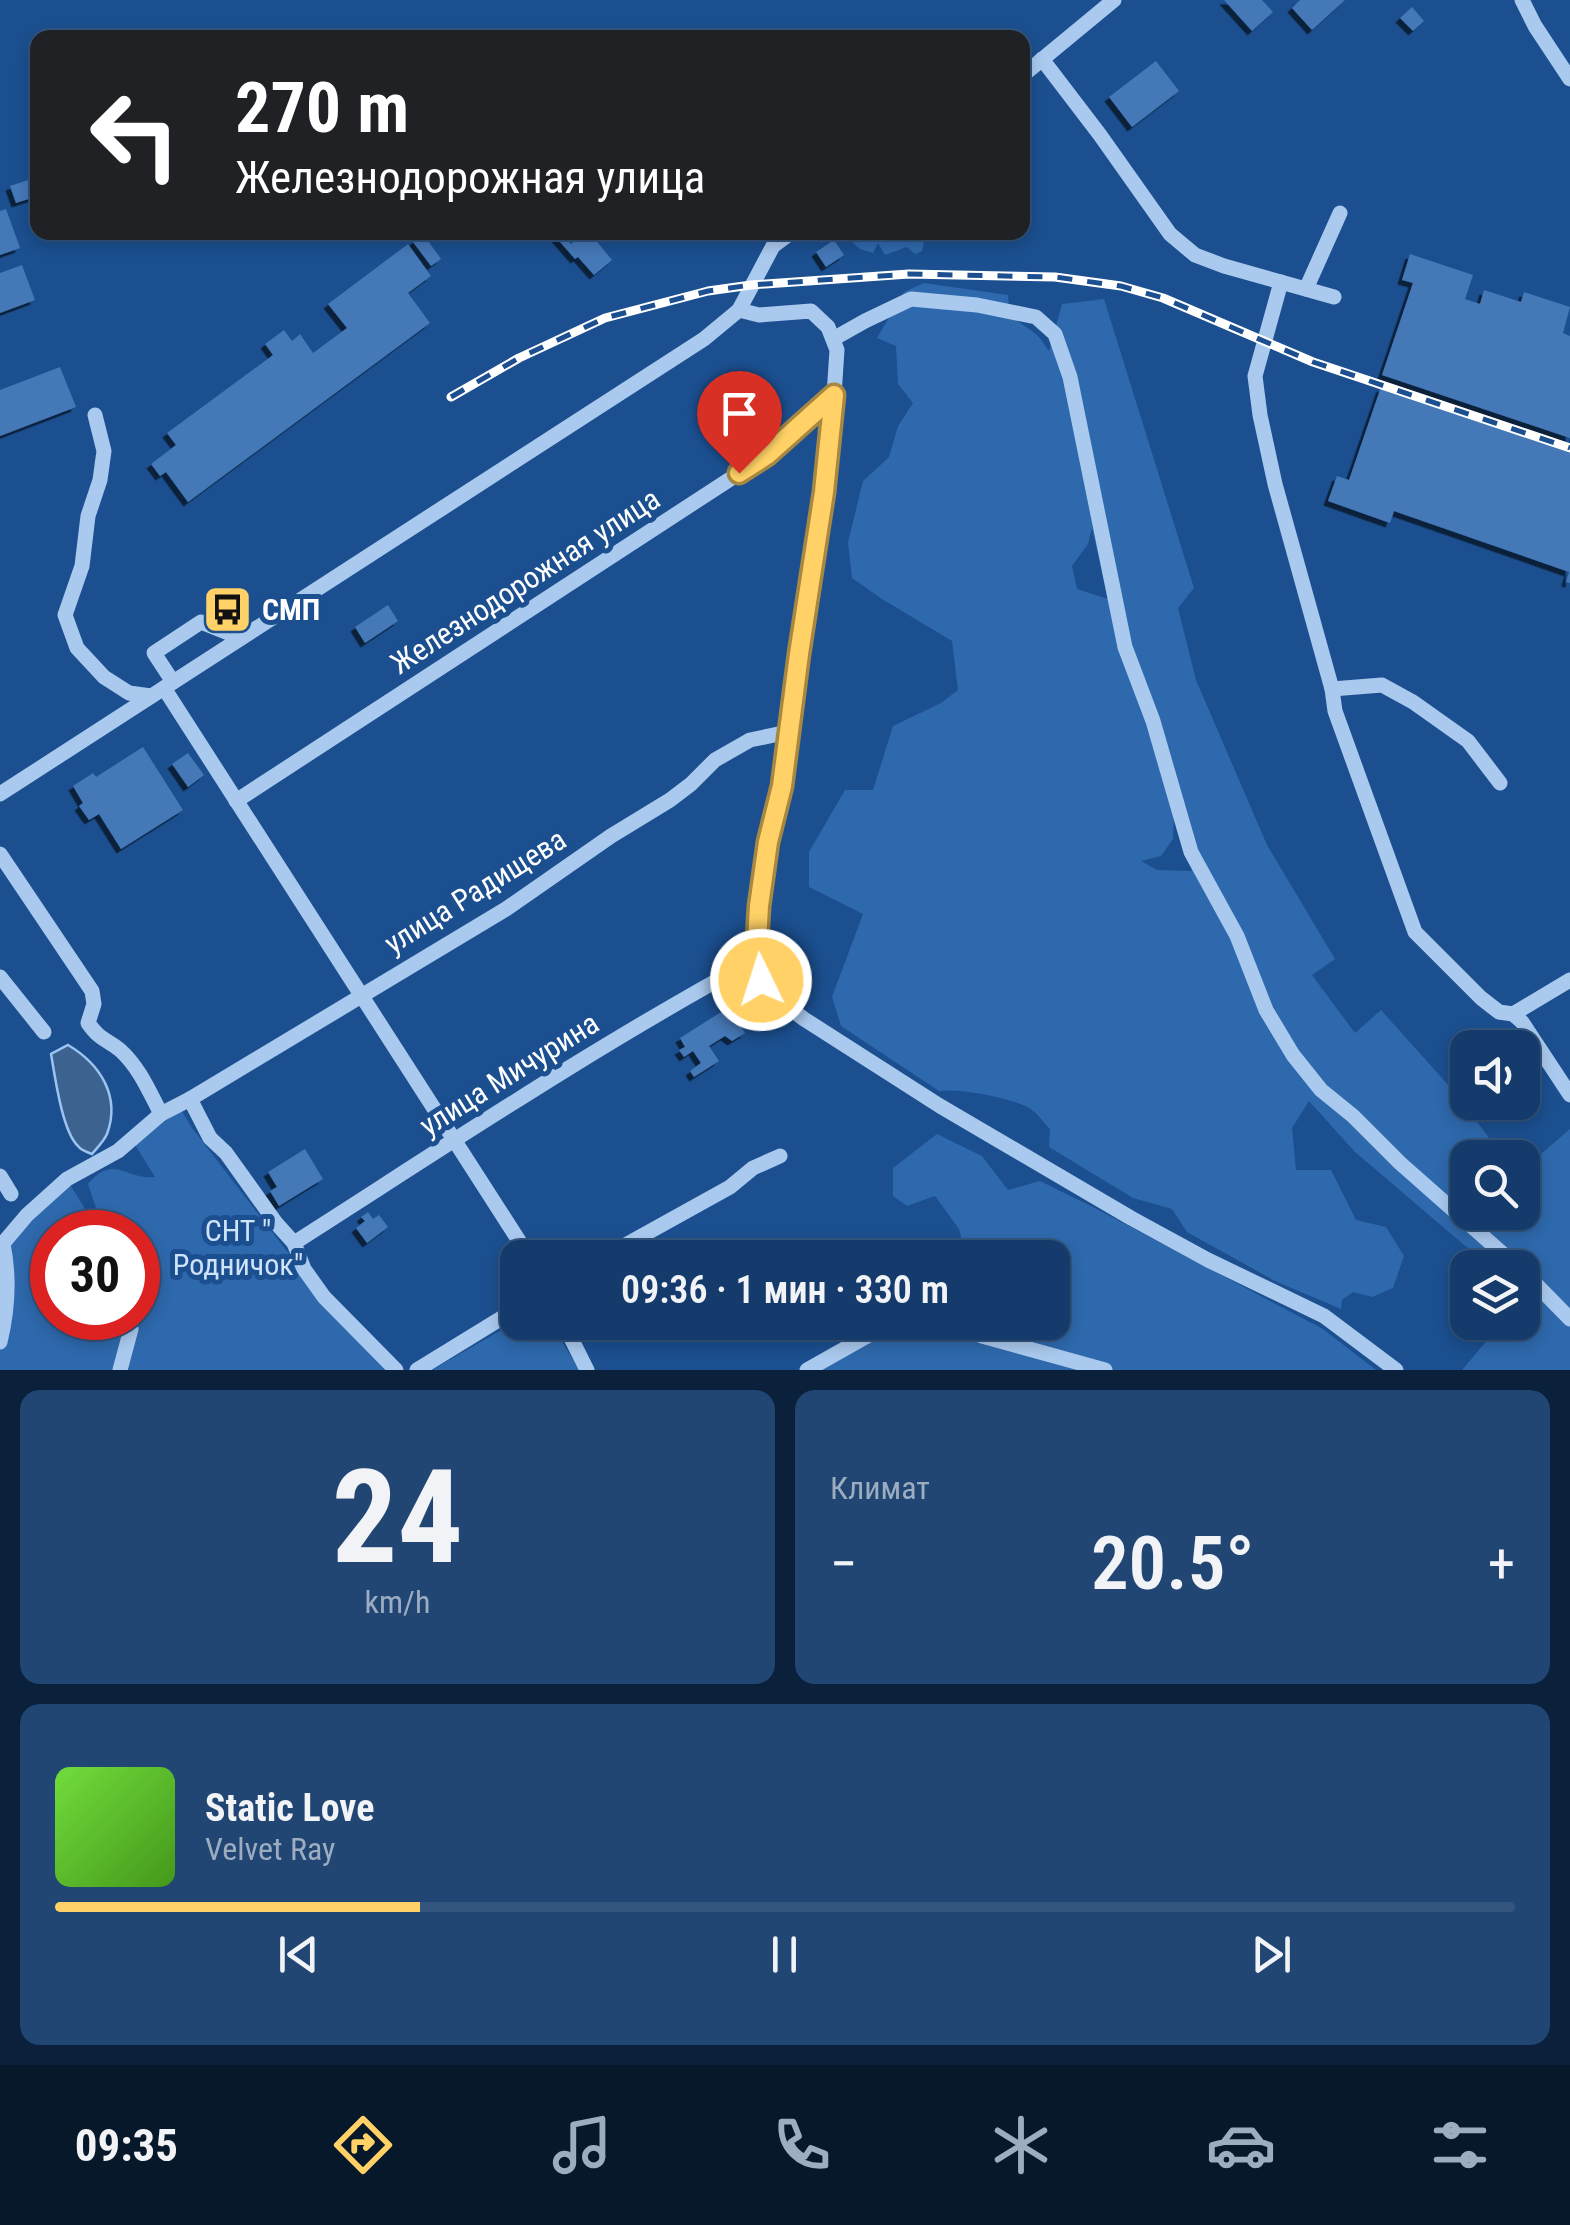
<!DOCTYPE html>
<html lang="ru">
<head>
<meta charset="utf-8">
<style>
	:root { --surface:#143b6b; --page:#214673; --text:#f1f3f6; --muted:#9dadc1; --line:#33557e; --accent:#ffd166 }
	body { margin:0; font-family:"Roboto Condensed",sans-serif; background:var(--page); color:var(--text); height:100vh; display:flex; flex-direction:column; font-size:38px; white-space:nowrap }
	* { box-sizing:border-box; margin:0 }
	p { font-size:32px; color:var(--muted) }
	.icon { flex:none; width:55px; height:55px; fill:none; stroke:currentColor; stroke-width:2; stroke-linecap:round; stroke-linejoin:round }
	.map { position:relative; height:1370px; overflow:hidden }
	.sheet { display:flex; flex-direction:column; gap:20px; padding:20px; background:#0b203b; flex:1 }
	.sheet>* { flex:none }
	.top-card { position:absolute; left:30px; top:30px; width:1000px; height:210px; border-radius:20px; box-shadow:0 5px 15px #0003,0 0 0 2px var(--line); background:#202124; color:#fff; overflow:hidden }
	.tools { position:absolute; left:1450px; top:1030px; display:grid; gap:20px }
	.tools a { display:grid; place-items:center; width:90px; height:90px; border-radius:20px; background:var(--surface); box-shadow:0 5px 15px #0003,0 0 0 2px var(--line); font-size:50px }
	.speed { position:absolute; left:30px; top:1210px; display:flex; gap:20px; font-size:50px; font-weight:700; text-align:center }
	.speed>* { display:grid; place-content:center; width:130px; height:130px; border-radius:50%; background:var(--surface); box-shadow:0 5px 15px #0003,0 0 0 2px var(--line); line-height:1 }
	.speed .limit { border:15px solid #d22; background:#fff; color:#111 }
	.pin { position:absolute; display:grid; place-items:center; width:85px; height:85px; color:#fff; margin:-102px -42px; border-radius:50% 50% 50% 0; rotate:-45deg; box-shadow:0 0 10px #0007 }
	.pin .icon { rotate:45deg }
	.me { position:absolute; width:110px; margin:-55px; rotate:356deg; stroke-linejoin:round; filter:drop-shadow(0 0 8px #0008) }
	.turn { display:flex; align-items:center; gap:35px; height:210px; padding:0 40px; font-size:45px }
	.turn .icon { width:130px; height:130px; stroke-width:2.5 }
	.turn b { display:block; font-size:70px; line-height:85px }
	.big { font-size:75px; font-weight:600; line-height:1.1 }
	.sheet .card { flex:1; display:flex; flex-direction:column; justify-content:center; gap:15px; min-width:0; padding:0 35px; border-radius:20px; background:var(--page) }
	.sheet .dial { align-items:center; gap:0 }
	.dial b { font-size:130px; line-height:1 }
	.song { display:flex; align-items:center; gap:30px }
	.cover { width:120px; height:120px; border-radius:15px; background:linear-gradient(135deg,hsl(100 70% 55%),hsl(100 70% 35%)) }
	.played { height:10px; border-radius:5px; background:linear-gradient(90deg,var(--accent) 25%,var(--line) 25%) }
	.keys { display:flex; justify-content:space-around; direction:ltr }
	.heat { display:flex; justify-content:space-between; align-items:center; font-size:55px; direction:ltr }
	.sheet .tiles { flex:1; display:grid; gap:20px; grid-template-columns:1fr 1fr }
	.card:last-child { grid-column:span 2 }
	.trip { position:absolute; left:500px; top:1240px; width:570px; height:100px; border-radius:20px; background:var(--surface); box-shadow:0 5px 15px #0003,0 0 0 2px var(--line); font-weight:600; line-height:100px; text-align:center }
	.tabs { display:flex; height:160px; justify-content:space-around; align-items:center; background:#08182b; color:var(--muted) }
	.tabs .icon { width:70px; height:70px }
	.tabs .on { color:var(--accent) }
	.tabs b { font-size:45px; color:var(--text) }
	.map>svg:first-child { display:block }
</style>
</head>
<body>
<div class="map">
<svg width="1570" height="1370" viewBox="0 0 1570 1370">
	<defs>
		<filter id="shadow"><feDropShadow dx="-4.5" dy="4.5" stdDeviation="0" flood-color="#0009"/></filter>
	</defs>
	<rect width="100%" height="100%" fill="#1b4f8f"/>
	<g fill="#2e69ad" fill-rule="evenodd">
		<polygon points="860,232 933,232 933,233 925,237 922,251 915,254 907,247 885,255 878,243 873,253 860,249 853,243"/>
		<path d="M924,283L1008,295C1009,324 1019,319 1038,336C1042,340 1045,346 1049,351L1062,304L1104,299L1194,588L1178,608L1196,680L1267,845L1335,959L1312,975L1355,1033L1381,1010L1459,1097L1503,1157L1468,1158V1212H1522L1523,1169L1570,1129V1370H1462L1489,1338L1530,1332L1542,1313L1523,1296L1522,1268L1490,1267L1355,1152L1309,1101L1292,1128L1296,1170H1331L1356,1220L1386,1227L1404,1256L1393,1288L1372,1297L1353,1292L1342,1300L1341,1309L1275,1281L1187,1232L1172,1209L1133,1198L1049,1147L1050,1129C1043,1122 1036,1111 1027,1107C1007,1097 960,1088 939,1091L841,1026L832,997L863,914L809,887V852L845,790H873L893,726L941,703L958,690L952,641L882,599L852,578L848,542L863,481L889,457L898,426L913,403L898,384L896,346L877,338L904,292ZM1092,528L1108,598V599L1077,589L1072,566L1088,544ZM1174,811L1192,871L1157,870L1141,861L1161,856L1173,839Z"/>
		<path d="M182,1111L192,1128L286,1250L386,1370H0V1249L69,1183L84,1207L85,1232H52V1318H138V1299L151,1303L140,1281L138,1232H104L88,1184C114,1153 125,1180 155,1177L132,1140Z"/>
		<polygon points="937,1134 982,1156 1008,1190 1040,1181 1093,1207 1323,1329 1376,1370 816,1370 903,1323 1052,1322 1052,1258 966,1257 959,1229 935,1196 907,1206 893,1196 893,1168"/>
		<polygon points="517,1321 551,1323 579,1370 432,1370"/>
	</g>
	<path fill="#3c6290" stroke="#9cc4f0" stroke-width="2.5" d="M68,1045C100,1064 121,1096 107,1134C104,1141 97,1148 92,1154C85,1151 82,1151 78,1146C62,1131 55,1076 51,1054Z"/>
	<g fill="#4478b7" filter="url(#shadow)">
		<polygon points="1224,0 1262,0 1273,12 1252,31"/>
		<polygon points="1300,0 1345,0 1312,30 1292,8"/>
		<polygon points="1412,7 1424,21 1413,31 1400,18"/>
		<polygon points="1156,61 1179,91 1132,127 1109,97"/>
		<polygon points="38,177 38,196 16,203 10,186"/>
		<polygon points="6,209 20,248 0,255 0,211"/>
		<polygon points="556,232 561,232 571,244 585,232 589,232 612,260 594,275 578,257 575,259 554,235"/>
		<polygon points="423,234 441,259 431,266 413,242"/>
		<polygon points="834,240 844,255 826,267 816,252"/>
		<polygon points="408,244 431,276 408,293 430,323 188,502 166,472 160,476 151,464 176,445 167,433 273,355 265,344 284,330 292,341 300,334 313,353 347,328 328,304"/>
		<polygon points="1410,254 1473,275 1465,299 1480,304 1484,290 1521,302 1524,292 1570,307 1563,333 1570,336 1570,438 1382,375 1413,283 1402,280"/>
		<polygon points="22,265 35,300 0,313 0,273"/>
		<polygon points="60,367 76,407 0,436 0,390"/>
		<polygon points="1381,387 1570,453 1570,583 1566,582 1569,572 1394,511 1390,523 1328,501 1337,476 1349,480"/>
		<polygon points="388,605 398,621 365,643 355,627"/>
		<polygon points="143,747 183,810 121,849 99,814 89,820 79,806 83,803 73,786 93,773 96,777"/>
		<polygon points="188,753 204,775 188,787 172,764"/>
		<polygon points="729,1007 745,1033 732,1041 725,1036 709,1046 719,1061 694,1077 690,1071 701,1063 693,1051 684,1057 679,1050 685,1047 680,1038"/>
		<polygon points="305,1149 323,1179 279,1206 270,1191 277,1187 268,1172"/>
		<polygon points="368,1212 373,1219 379,1215 388,1227 367,1243 356,1228 365,1221 361,1217"/>
	</g>
	<g fill="none" stroke-linecap="round" stroke-linejoin="round">
		<g stroke="#a9c9ee" stroke-width="15">
			<polyline points="1522,0 1535,26 1570,79"/>
			<polyline points="1042,59 1100,135 1170,234 1195,255 1224,266 1334,297"/>
			<polyline points="1022,76 1114,0"/>
			<polyline points="1281,282 1255,376 1260,415 1275,484 1332,689 1335,711 1415,932 1481,998 1499,1012 1513,1014 1570,980"/>
			<polyline points="1306,289 1340,213"/>
			<polyline points="739,310 759,315 811,311 828,327 837,350 834,395 825,492 799,653 782,786 768,842 759,906 756,959 761,980 779,1000 804,1019 940,1106 1131,1218 1208,1260 1324,1316 1396,1370"/>
			<polyline points="833,339 865,321 911,299 977,305 1036,317 1055,334 1070,377 1125,647 1153,721 1191,852 1237,936 1266,1010 1293,1055 1321,1090 1353,1116 1400,1163 1519,1268"/>
			<polyline points="95,415 104,451 100,480 88,516 82,566 65,615 77,648 104,677 129,693 151,696"/>
			<polyline points="173,682 154,653 201,622 241,638"/>
			<polyline points="164,688 530,1258"/>
			<polyline points="1332,689 1382,685 1413,702 1468,741 1500,783"/>
			<polyline points="0,794 704,339 739,310 773,246 792,232"/>
			<polyline points="236,801 767,455 834,395"/>
			<path d="M0,854L92,991L94,1004L88,1023C101,1041 105,1038 120,1050C139,1067 149,1091 161,1114"/>
			<polyline points="0,977 44,1032"/>
			<polyline points="1513,1014 1522,1022 1570,1095"/>
			<polyline points="190,1099 506,909 611,836 670,800 691,784 715,760 750,740 788,732"/>
			<polyline points="0,1176 11,1194"/>
			<path d="M294,1243C446,1146 597,1045 756,959"/>
			<polyline points="0,1247 27,1215 67,1179 118,1151 161,1114 190,1099 210,1138 226,1153 276,1223 294,1243 304,1269 324,1297 396,1370"/>
			<polyline points="602,1258 730,1187 753,1168 780,1156"/>
			<polyline points="1522,1270 1570,1319"/>
			<polyline points="563,1322 587,1370"/>
			<polyline points="945,1322 982,1336 1105,1370"/>
			<path d="M0,1342C8,1309 10,1278 3,1244"/>
			<polyline points="120,1370 131,1329"/>
			<polyline points="417,1370 518,1308"/>
			<polyline points="807,1370 892,1322"/>
		</g>
		<defs>
			<polyline id="rail" points="451,397 519,358 605,318 708,291 751,285 909,274 1055,277 1121,286 1163,298 1313,362 1570,448"/>
		</defs>
		<use href="#rail" stroke="#fff" stroke-width="9"/>
		<use href="#rail" stroke="#1b4f8f" stroke-width="5" stroke-dasharray="15" stroke-linecap="butt"/>
	</g>
	<g fill="none" stroke-linecap="round" stroke-linejoin="round">
		<defs>
			<polyline id="route" points="739,473 767,455 834,395 824,492 799,654 782,786 768,842 759,906 756,959 761,980"/>
		</defs>
		<use href="#route" stroke="#a68842" stroke-width="25"/>
		<use href="#route" stroke="#ffd166" stroke-width="18"/>
	</g>
	<defs>
		<symbol id="bus-square" viewBox="-11 -11 22 22"><rect x="-9" y="-9" width="18" height="18" rx="4" fill="#ffd166" stroke="#1b4f8f"/><path d="M-5-6H5V4H4V6H2V4H-2V6H-4V4H-5ZM-3.5-4V0h7V-4ZM-3.5 1.2v1.5H-2V1.2ZM2 1.2v1.5H3.5V1.2Z" fill="#111"/></symbol>
	</defs>
	<g fill-rule="evenodd">
		<use href="#bus-square" x="200" y="582" width="55" height="55"/>
	</g>
	<g text-anchor="middle" dominant-baseline="central" stroke-width="10" stroke-linejoin="round" paint-order="stroke">
		<g font-size="30" fill="#fff" stroke="#1b4f8f">
			<text transform="translate(525 581) rotate(-33)">Железнодорожная улица</text>
			<text transform="translate(475 891) rotate(-32)">улица Радищева</text>
			<text transform="translate(509 1074) rotate(-32)">улица Мичурина</text>
		</g>
		<g font-size="30" font-weight="bold" fill="#fff" stroke="#1b4f8f" text-anchor="start">
			<text x="262" y="609">СМП</text>
		</g>
		<g font-size="30" fill="#cfe3fa" stroke="#1b4f8f">
			<text x="238" y="1230">СНТ "<tspan x="238" dy="34">Родничок"</tspan></text>
		</g>
	</g>
</svg>
<div class="tools">
<a><svg class="icon" aria-label="sound" viewBox="0 0 24 24"><path d="M4 9h4l5-4v14l-5-4H4zM17 9q2 3 0 6"/></svg></a>
<a><svg class="icon" aria-label="search" viewBox="0 0 24 24"><circle cx="10" cy="10" r="6"/><path d="M15 15l6 6"/></svg></a>
<a><svg class="icon" aria-label="layers" viewBox="0 0 24 24"><path d="M12 4l9 5-9 5-9-5zM3 14l9 5 9-5"/></svg></a>
</div>
<div class="speed"><div class="limit">30</div></div>
<div class="pin" style="left:739px;top:473px;background:#d93025"><svg class="icon" aria-label="arrive" viewBox="0 0 24 24"><path d="M6 21V4h12l-3 4 3 4H6"/></svg></div>
<svg class="me" style="left:761px;top:980px" viewBox="-20 -20 40 40"><circle r="17" fill="#ffd166" stroke="#fff" stroke-width="3"/><path d="M0-11L8 9 0 5-8 9z" fill="#fff"/></svg>
<div class="trip">09:36 · 1 мин · 330 m</div>
<div class="top-card">
<div class="turn"><svg class="icon" aria-label="left" viewBox="0 0 24 24"><path d="M17 20v-9H6M10 6l-5 5 5 5"/></svg><div><b>270 m</b>Железнодорожная улица</div></div>
</div>
</div>
<section class="sheet">
<div class="tiles">
<div class="card dial"><b>24</b><p>km/h</p></div>
<div class="card"><p>Климат</p>
<div class="heat"><a>−</a><b class="big">20.5°</b><a>+</a></div>
</div>
<div class="card">
<div class="song"><i class="cover"></i><div><b>Static Love</b><p>Velvet Ray</p></div></div>
<div class="played"></div>
<div class="keys"><svg class="icon" aria-label="previous" viewBox="0 0 24 24"><path d="M18 5L8 12l10 7zM5 5v14"/></svg><svg class="icon" aria-label="pause" viewBox="0 0 24 24"><path d="M8 5v14M16 5v14"/></svg><svg class="icon" aria-label="next" viewBox="0 0 24 24"><path d="M6 5l10 7-10 7zM19 5v14"/></svg></div>
</div>
</div>
</section>
<nav class="tabs">
<b>09:35</b>
<svg class="icon on" aria-label="directions" viewBox="0 0 24 24"><path d="M12 3l9 9-9 9-9-9zM9 14v-3h6M13 9l2 2-2 2"/></svg>
<svg class="icon" aria-label="music" viewBox="0 0 24 24"><path d="M9 18V5l10-2v13"/><circle cx="6" cy="18" r="3"/><circle cx="16" cy="16" r="3"/></svg>
<svg class="icon" aria-label="phone" viewBox="0 0 24 24"><path d="M5 4h4l2 5-3 2q2 4 5 5l2-3 5 2v4C11 20 4 13 5 4z"/></svg>
<svg class="icon" aria-label="climate" viewBox="0 0 24 24"><path d="M12 3v18M4 7l16 10M4 17L20 7"/></svg>
<svg class="icon" aria-label="car" viewBox="0 0 24 24"><path d="M5 17H2v-5l4-1 3-4h7l3 4 3 1v5h-3M9 17h6M6 11h13"/><circle cx="7" cy="17" r="2"/><circle cx="17" cy="17" r="2"/></svg>
<svg class="icon" aria-label="filters" viewBox="0 0 24 24"><path d="M4 7h16M4 17h16"/><circle cx="9" cy="7" r="2"/><circle cx="15" cy="17" r="2"/></svg>
</nav>
</body>
</html>
